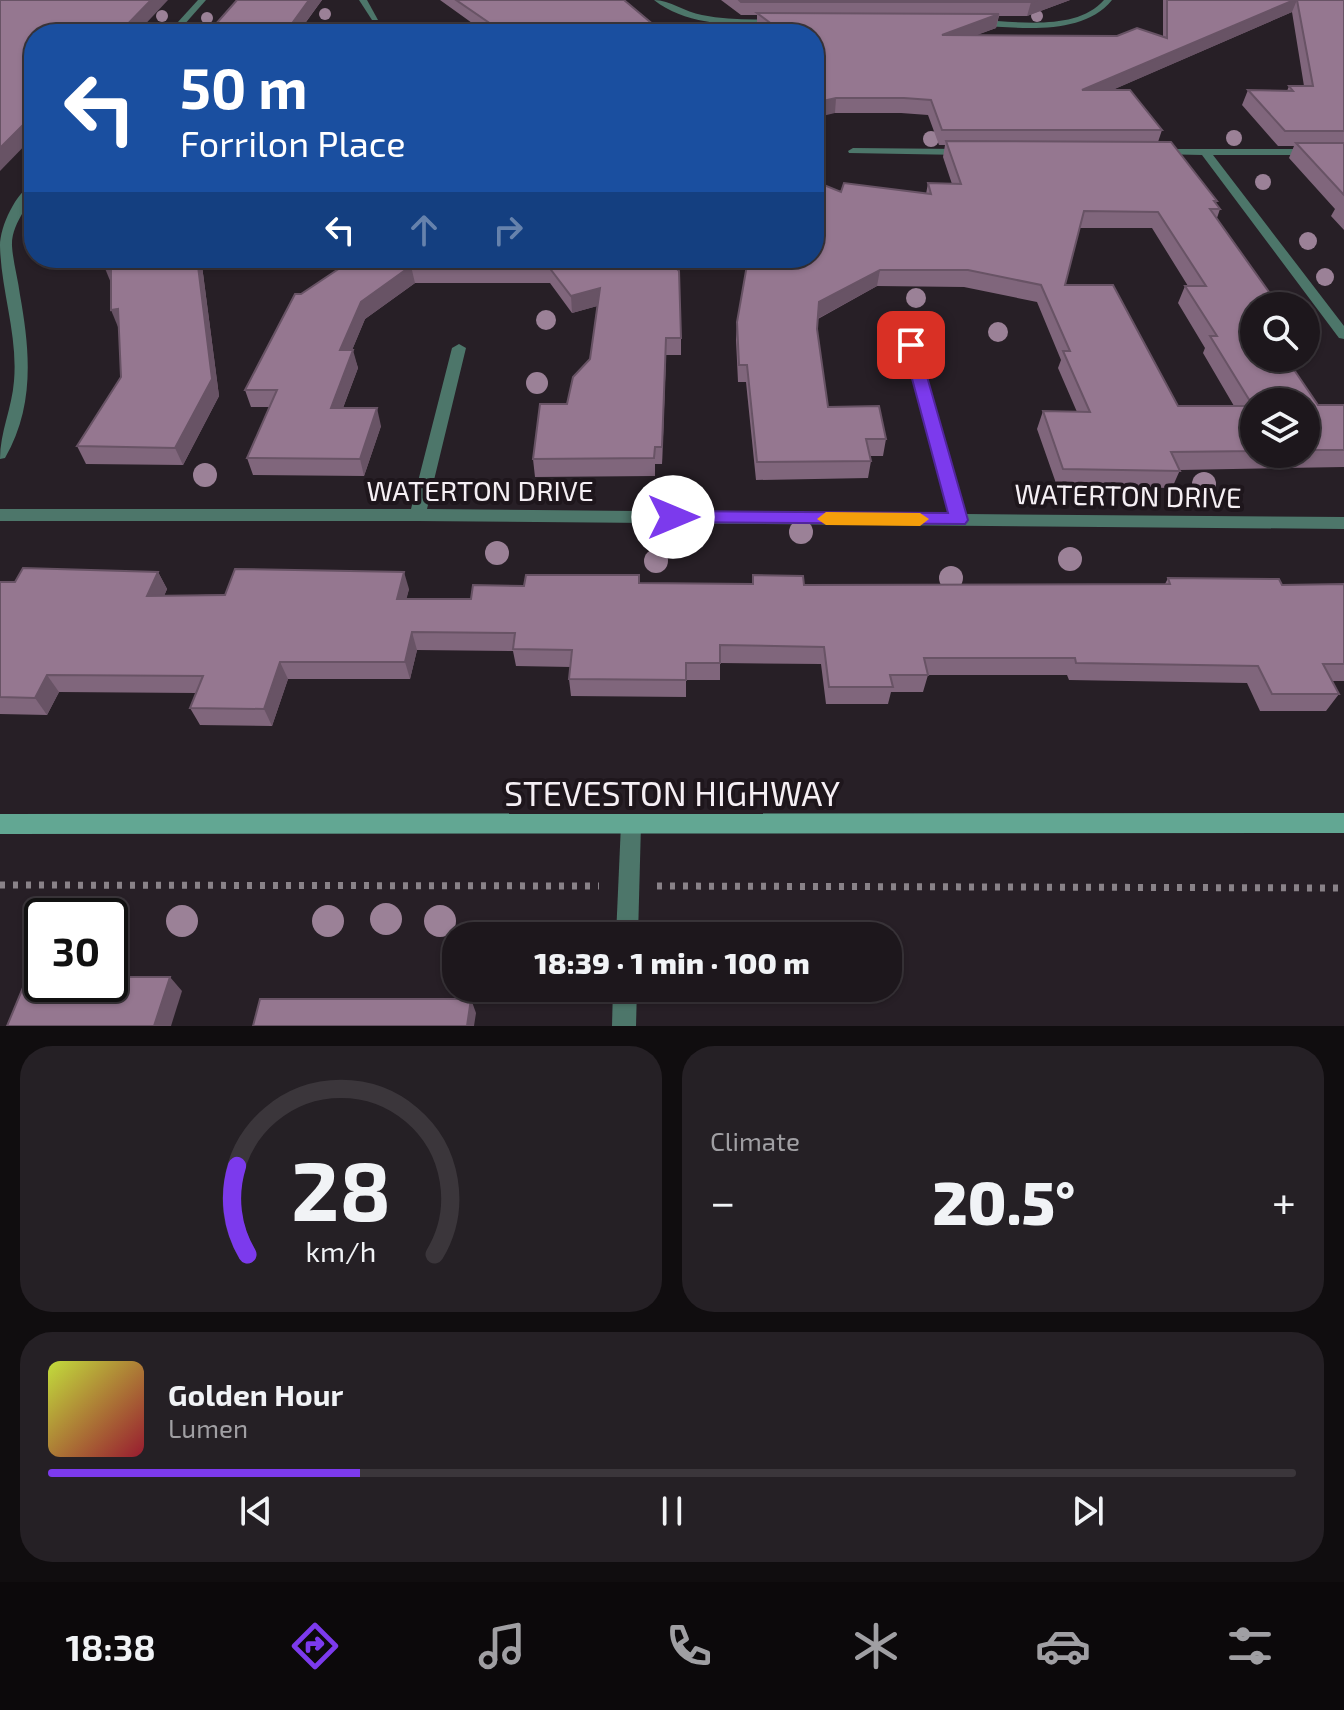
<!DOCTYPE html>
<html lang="en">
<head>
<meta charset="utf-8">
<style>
	:root { --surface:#1d171c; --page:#252025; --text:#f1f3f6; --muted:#a09fa3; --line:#3b363b; --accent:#7c3aed }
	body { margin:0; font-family:"Exo 2",sans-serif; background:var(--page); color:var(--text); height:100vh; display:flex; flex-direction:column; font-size:30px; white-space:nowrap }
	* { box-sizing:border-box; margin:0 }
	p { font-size:26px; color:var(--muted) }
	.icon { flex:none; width:44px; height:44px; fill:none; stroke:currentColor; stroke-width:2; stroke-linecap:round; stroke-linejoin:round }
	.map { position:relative; height:1026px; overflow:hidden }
	.details { display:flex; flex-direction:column; gap:20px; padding:20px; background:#100d0f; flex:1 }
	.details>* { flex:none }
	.banner { position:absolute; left:24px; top:24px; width:800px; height:244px; border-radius:32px; box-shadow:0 2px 6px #0004,0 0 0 2px var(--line); background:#1a4fa0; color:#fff; overflow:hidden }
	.controls { position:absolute; left:1240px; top:292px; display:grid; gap:16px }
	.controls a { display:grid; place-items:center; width:80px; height:80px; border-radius:50%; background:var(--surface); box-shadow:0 2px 6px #0004,0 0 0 2px var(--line); font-size:40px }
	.speed { position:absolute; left:24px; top:898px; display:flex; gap:16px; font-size:40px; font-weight:700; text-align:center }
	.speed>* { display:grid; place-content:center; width:104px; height:104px; border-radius:50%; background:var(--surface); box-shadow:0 2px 6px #0004,0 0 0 2px var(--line); line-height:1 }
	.speed .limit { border:4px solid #111; border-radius:12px; background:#fff; color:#111 }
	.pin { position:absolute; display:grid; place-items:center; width:68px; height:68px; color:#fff; margin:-34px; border-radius:16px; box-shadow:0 4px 12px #0006 }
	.me { position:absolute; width:88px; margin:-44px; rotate:90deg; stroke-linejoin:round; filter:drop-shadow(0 0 6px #0008) }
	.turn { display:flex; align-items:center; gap:28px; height:168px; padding:0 24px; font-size:36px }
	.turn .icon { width:104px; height:104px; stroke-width:2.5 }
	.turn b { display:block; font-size:56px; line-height:68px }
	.lanes { display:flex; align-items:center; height:76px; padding:0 24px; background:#0003; justify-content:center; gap:40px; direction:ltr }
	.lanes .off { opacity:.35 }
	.big { font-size:60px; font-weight:800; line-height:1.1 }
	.details .card { flex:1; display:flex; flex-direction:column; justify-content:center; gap:12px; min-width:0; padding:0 28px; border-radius:32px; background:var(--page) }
	.details .dial { align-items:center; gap:0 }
	.dial svg { height:208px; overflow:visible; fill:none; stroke:var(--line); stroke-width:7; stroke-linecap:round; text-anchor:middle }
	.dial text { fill:var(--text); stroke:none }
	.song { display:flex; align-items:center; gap:24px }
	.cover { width:96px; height:96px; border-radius:12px; background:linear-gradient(135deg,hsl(70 70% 55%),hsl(350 70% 35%)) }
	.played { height:8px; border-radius:4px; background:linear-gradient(90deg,var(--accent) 25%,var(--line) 25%) }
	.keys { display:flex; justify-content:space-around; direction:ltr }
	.heat { display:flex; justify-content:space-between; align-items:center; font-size:44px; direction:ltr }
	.details .tiles { flex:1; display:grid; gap:20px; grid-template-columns:1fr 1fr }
	.card:last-child { grid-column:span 2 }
	.trip { position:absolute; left:442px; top:922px; width:460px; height:80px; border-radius:32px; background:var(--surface); box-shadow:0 2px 6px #0004,0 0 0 2px var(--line); font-weight:800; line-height:80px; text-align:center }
	.tabs { display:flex; height:128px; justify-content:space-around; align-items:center; background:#0c090b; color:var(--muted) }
	.tabs .icon { width:56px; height:56px }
	.tabs .on { color:var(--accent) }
	.tabs b { font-size:36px; color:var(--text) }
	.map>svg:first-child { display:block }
</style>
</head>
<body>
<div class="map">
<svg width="1344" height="1026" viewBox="0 0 1344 1026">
	<rect width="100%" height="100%" fill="#271f26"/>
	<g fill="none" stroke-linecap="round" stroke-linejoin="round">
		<g stroke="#898288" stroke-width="7" stroke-dasharray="5 8" stroke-linecap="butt">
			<polyline points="0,885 599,886"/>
			<polyline points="657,886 1344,888"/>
		</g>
		<g fill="#4d766a" fill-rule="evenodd">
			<polygon points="198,0 206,0 176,34 167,34"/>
			<polygon points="359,0 367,0 378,20 372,20"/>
			<path d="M654,0C670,0 685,12 702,15C727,20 753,20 779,19L783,22L779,25C738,25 688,27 654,0Z"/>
			<path d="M1104,0H1112C1082,37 1020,27 978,26L974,23L978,20C1016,21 1076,32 1104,0Z"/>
			<polygon points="853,148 963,149 968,152 963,155 849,153 848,151"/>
			<polygon points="1158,149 1344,149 1344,155 1213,155 1344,326 1344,339 1339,338 1202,155 1154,154 1153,152"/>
			<path d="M34,183C34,204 11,221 12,246C13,262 18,279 20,295C30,351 35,406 5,458L0,459C0,432 12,408 14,381C18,335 1,291 0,246C0,226 16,192 34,183Z"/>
			<polygon points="911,341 918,345 965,514 1344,517 1344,529 418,521 0,521 0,509 411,509 452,348 459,344 466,348 427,509 949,514 904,345"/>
			<polygon points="631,814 638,817 641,824 638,936 616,936 621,824 624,817"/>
			<polygon points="613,988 637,988 636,1026 612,1026"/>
		</g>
		<polygon fill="#62a793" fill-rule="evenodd" points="1344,813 1344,833 0,834 0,814"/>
	</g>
	<g fill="#9b8197">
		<circle cx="325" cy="14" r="6"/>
		<circle cx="162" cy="16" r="6"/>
		<circle cx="1037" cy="16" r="6"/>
		<circle cx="207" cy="18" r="6"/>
		<circle cx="1234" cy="138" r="8"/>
		<circle cx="931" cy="139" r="8"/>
		<circle cx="1263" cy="182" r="8"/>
		<circle cx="1308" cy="241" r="9"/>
		<circle cx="1325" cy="277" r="9"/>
		<circle cx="916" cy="298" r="10"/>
		<circle cx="546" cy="320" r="10"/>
		<circle cx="998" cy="332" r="10"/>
		<circle cx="537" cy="383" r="11"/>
		<circle cx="205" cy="475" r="12"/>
		<circle cx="1204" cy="484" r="12"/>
		<circle cx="801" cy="532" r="12"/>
		<circle cx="497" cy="553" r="12"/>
		<circle cx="1070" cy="559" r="12"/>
		<circle cx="656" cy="561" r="12"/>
		<circle cx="951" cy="578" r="12"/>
		<circle cx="386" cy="919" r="16"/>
		<circle cx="182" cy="921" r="16"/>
		<circle cx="328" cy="921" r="16"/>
		<circle cx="440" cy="921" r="16"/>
	</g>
	<g fill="#80667c" fill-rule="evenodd">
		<polygon points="237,0 322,0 301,29 335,29 336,32 486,33 440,0 624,0 655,26 710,34 207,34"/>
		<path d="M721,0H1070L1027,16H999L996,28L976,35L1163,37V0H1344V230L1331,216L1335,209L1289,158L1294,146H1278L1242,105L1248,90L1287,91L1289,86H1304L1292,12L1112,90L1162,130L1158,142L1217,201L1216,203L1220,209L1217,218L1254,306V358L1318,405H1344V467L1180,470L1172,488L1057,486L1037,429L1043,411L1077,412L1058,368L1061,360L1037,302L964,287L877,286L818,319L817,329L828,407L886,439L883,456H870L871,461L868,478L756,480L746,382H738L736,340L737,322L814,258V181L841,192L926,194L928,183L952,184L943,157L945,145H939L928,115L901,113H835L814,34H766L757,27V15H741ZM1080,228H1152L1188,286H1185L1178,303L1205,348L1203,353L1234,406H1178L1065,285ZM1254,402H1306V454H1254Z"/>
		<polygon points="92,258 201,258 219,396 183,465 86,464 77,446 121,377 119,327 111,282 104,261 94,262"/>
		<polygon points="355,258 667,258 681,338 681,355 666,355 662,464 655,464 655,476 535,477 533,459 567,404 590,359 597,306 572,313 550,283 415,283 365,319 352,350 358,368 343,408 381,426 364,476 253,475 247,458 270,407 251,407 245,390 301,294"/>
		<polygon points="158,572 167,589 164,596 409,589 406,599 471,599 524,586 640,583 752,584 753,575 804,585 1165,584 1168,578 1282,585 1344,584 1344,681 1332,681 1339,694 1326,711 1260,711 1247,683 1069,680 1067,675 928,675 923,692 891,692 888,704 826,704 821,664 720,663 720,680 686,680 686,697 571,696 569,679 571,667 516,666 513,651 417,650 410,679 288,679 272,726 200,725 190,708 196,693 59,692 47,715 0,714 0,582"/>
	</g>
	<g fill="#685365">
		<polygon points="151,0 168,0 136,34 118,34"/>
		<polygon points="309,0 322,0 297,34 288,29"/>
		<polygon points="1037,0 1070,0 1027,16 1031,2"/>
		<polygon points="1294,0 1297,0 1292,12 1078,105 1082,90"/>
		<polygon points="999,14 996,28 940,49 942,35"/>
		<polygon points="836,98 835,113 814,118 814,103"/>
		<polygon points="34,114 34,136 0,171 0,148"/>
		<polygon points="92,258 111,258 112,259 94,262"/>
		<polygon points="197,258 201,258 219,396 183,465 175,448"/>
		<polygon points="111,265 111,283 104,266"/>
		<polygon points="411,266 415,283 365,319 345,367 340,350 361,302"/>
		<polygon points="880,270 877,286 817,319 819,302"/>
		<polygon points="600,288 601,305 572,313 571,296"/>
		<polygon points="118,309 118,327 111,310"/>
		<polygon points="666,338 666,355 662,464 662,447"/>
		<polygon points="353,350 358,368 336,426 331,408"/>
		<polygon points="377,408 381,426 364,476 360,459"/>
		<polygon points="158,572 167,589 156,614 147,596"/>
		<polygon points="404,572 409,589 402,617 397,599"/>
		<polygon points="412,632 417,650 410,679 405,662"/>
		<polygon points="280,662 288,679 272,726 264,709"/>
		<polygon points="47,675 59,692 47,715 35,698"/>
		<polygon points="170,977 182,991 171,1026 154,1026"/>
		<polygon points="471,999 476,1013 474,1026 467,1026"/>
	</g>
	<g fill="#957790" stroke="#685365" stroke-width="2" fill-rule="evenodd">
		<polygon points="0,0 151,0 118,34 34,34 34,114 0,148"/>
		<polygon points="237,0 309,0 288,29 335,29 333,32 504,33 456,0 624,0 655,26 710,34 207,34"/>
		<polygon points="739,0 1037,0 1031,2 741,2"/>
		<polygon points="1167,0 1294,0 1082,90 1130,90 1162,130 942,130 931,100 904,98 836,98 814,103 814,34 785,34 757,13 999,14 942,35 1117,36 1137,28 1167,38"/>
		<polygon points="1297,0 1344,0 1344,131 1285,131 1248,90 1293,91 1289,86 1313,86"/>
		<path d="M946,141L1171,142L1217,201H1214L1220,209H1210L1279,306H1254V310H1252L1254,312V358H1286L1318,405H1344V450H1306V402H1254V451L1171,452L1180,471L1063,469L1043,411L1090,412L1063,351H1070L1041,285L968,270H880L819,302L817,329L828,407L879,406L886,439H866L871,461L757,462L747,365H739L737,322L747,265L760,258H814V231L819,229L814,227V181L841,192L844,183L931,194L928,183L961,184ZM1084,211L1158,212L1206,286H1185L1217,336H1210L1253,406H1178L1113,285H1065Z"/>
		<polygon points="1296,143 1344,143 1344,195"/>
		<polygon points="104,258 197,258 212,379 175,448 77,446 121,377 118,309 111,310 111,265 104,266"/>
		<polygon points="355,258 667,258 679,271 681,338 666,338 662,447 655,447 654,458 533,459 540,404 567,404 573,377 590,359 600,288 571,296 548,266 411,266 361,302 340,350 353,350 331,408 377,408 360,459 247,458 277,390 245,390 295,294 301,294"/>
		<polygon points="23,568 158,572 147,596 225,595 235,569 404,572 397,599 471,599 473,585 524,586 526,575 639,575 639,583 753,584 753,575 803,576 804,585 1170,584 1168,578 1279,579 1282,585 1344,584 1344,664 1323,664 1339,694 1272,694 1258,666 1076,663 1075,658 924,658 928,675 890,675 893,687 829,687 824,647 720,645 720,663 686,663 686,680 569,679 572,650 513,649 515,633 412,632 405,662 280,662 264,709 190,708 203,676 47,675 35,698 0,697 0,582 15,582"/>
		<polygon points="110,977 170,977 154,1026 7,1026 27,978 42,978 42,984 110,984"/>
		<polygon points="260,999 471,999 467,1026 253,1026"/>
	</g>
	<polygon fill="#7c3aed" stroke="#51269a" stroke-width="2" points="911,340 918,345 968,520 965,524 666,522 664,517 666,513 673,511 948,513 903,345"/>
	<polygon fill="#f59e0b" points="826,512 920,513 929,519 920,526 826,525 817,519"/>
	<g text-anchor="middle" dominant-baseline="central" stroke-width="8" stroke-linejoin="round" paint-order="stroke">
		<g font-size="28" fill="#f5eff4" stroke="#1e161c">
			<text x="480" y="490">WATERTON DRIVE</text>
			<text transform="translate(1128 495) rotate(1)">WATERTON DRIVE</text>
		</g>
		<g font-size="34" fill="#f5eff4" stroke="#1e161c">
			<text x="672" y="792">STEVESTON HIGHWAY</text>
		</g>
	</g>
</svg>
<div class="controls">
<a><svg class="icon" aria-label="search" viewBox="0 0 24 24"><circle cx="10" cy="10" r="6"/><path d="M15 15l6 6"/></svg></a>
<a><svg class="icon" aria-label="layers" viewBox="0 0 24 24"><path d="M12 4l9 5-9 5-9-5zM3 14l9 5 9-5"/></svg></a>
</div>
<div class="speed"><div class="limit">30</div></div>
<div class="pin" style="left:911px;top:345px;background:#d93025"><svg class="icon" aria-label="arrive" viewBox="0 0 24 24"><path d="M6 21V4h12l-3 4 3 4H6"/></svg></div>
<svg class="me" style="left:673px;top:517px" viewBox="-20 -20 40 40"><circle r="19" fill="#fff"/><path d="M0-13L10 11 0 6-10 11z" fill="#7c3aed"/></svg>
<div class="trip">18:39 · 1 min · 100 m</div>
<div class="banner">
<div class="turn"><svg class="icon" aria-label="left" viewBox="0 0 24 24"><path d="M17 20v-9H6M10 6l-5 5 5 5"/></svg><div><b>50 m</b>Forrilon Place</div></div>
<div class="lanes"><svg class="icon" aria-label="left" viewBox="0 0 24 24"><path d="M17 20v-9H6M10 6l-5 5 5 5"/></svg><svg class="icon off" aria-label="ahead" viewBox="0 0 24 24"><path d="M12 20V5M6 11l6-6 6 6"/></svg><svg class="icon off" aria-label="right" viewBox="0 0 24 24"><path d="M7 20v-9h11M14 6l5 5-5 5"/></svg></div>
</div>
</div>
<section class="details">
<div class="tiles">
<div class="card dial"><svg viewBox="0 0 100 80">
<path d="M14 69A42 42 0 1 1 86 69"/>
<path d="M14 69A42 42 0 0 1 10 35" stroke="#7c3aed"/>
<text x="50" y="56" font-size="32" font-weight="700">28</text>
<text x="50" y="72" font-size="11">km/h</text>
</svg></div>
<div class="card"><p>Climate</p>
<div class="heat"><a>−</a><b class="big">20.5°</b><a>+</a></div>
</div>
<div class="card">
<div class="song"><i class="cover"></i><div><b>Golden Hour</b><p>Lumen</p></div></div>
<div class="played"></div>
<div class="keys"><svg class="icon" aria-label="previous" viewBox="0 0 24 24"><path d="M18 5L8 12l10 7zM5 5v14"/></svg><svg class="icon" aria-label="pause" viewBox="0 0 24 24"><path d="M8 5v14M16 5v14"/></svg><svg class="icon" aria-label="next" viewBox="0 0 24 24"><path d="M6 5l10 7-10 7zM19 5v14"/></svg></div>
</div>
</div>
</section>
<nav class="tabs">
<b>18:38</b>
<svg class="icon on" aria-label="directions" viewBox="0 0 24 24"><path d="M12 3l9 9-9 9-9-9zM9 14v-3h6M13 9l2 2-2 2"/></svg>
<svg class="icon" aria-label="music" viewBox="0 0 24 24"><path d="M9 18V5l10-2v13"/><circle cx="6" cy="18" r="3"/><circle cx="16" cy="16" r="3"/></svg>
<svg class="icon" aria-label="phone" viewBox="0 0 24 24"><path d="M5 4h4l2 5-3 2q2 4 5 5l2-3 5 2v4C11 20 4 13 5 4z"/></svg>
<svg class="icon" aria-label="climate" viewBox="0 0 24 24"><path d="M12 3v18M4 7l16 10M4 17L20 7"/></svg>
<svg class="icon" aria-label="car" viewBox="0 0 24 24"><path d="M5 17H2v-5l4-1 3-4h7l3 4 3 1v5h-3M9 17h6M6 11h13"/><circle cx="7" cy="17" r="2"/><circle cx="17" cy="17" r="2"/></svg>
<svg class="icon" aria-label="filters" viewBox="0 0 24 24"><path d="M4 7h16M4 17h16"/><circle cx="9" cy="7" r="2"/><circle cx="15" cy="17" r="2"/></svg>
</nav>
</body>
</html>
